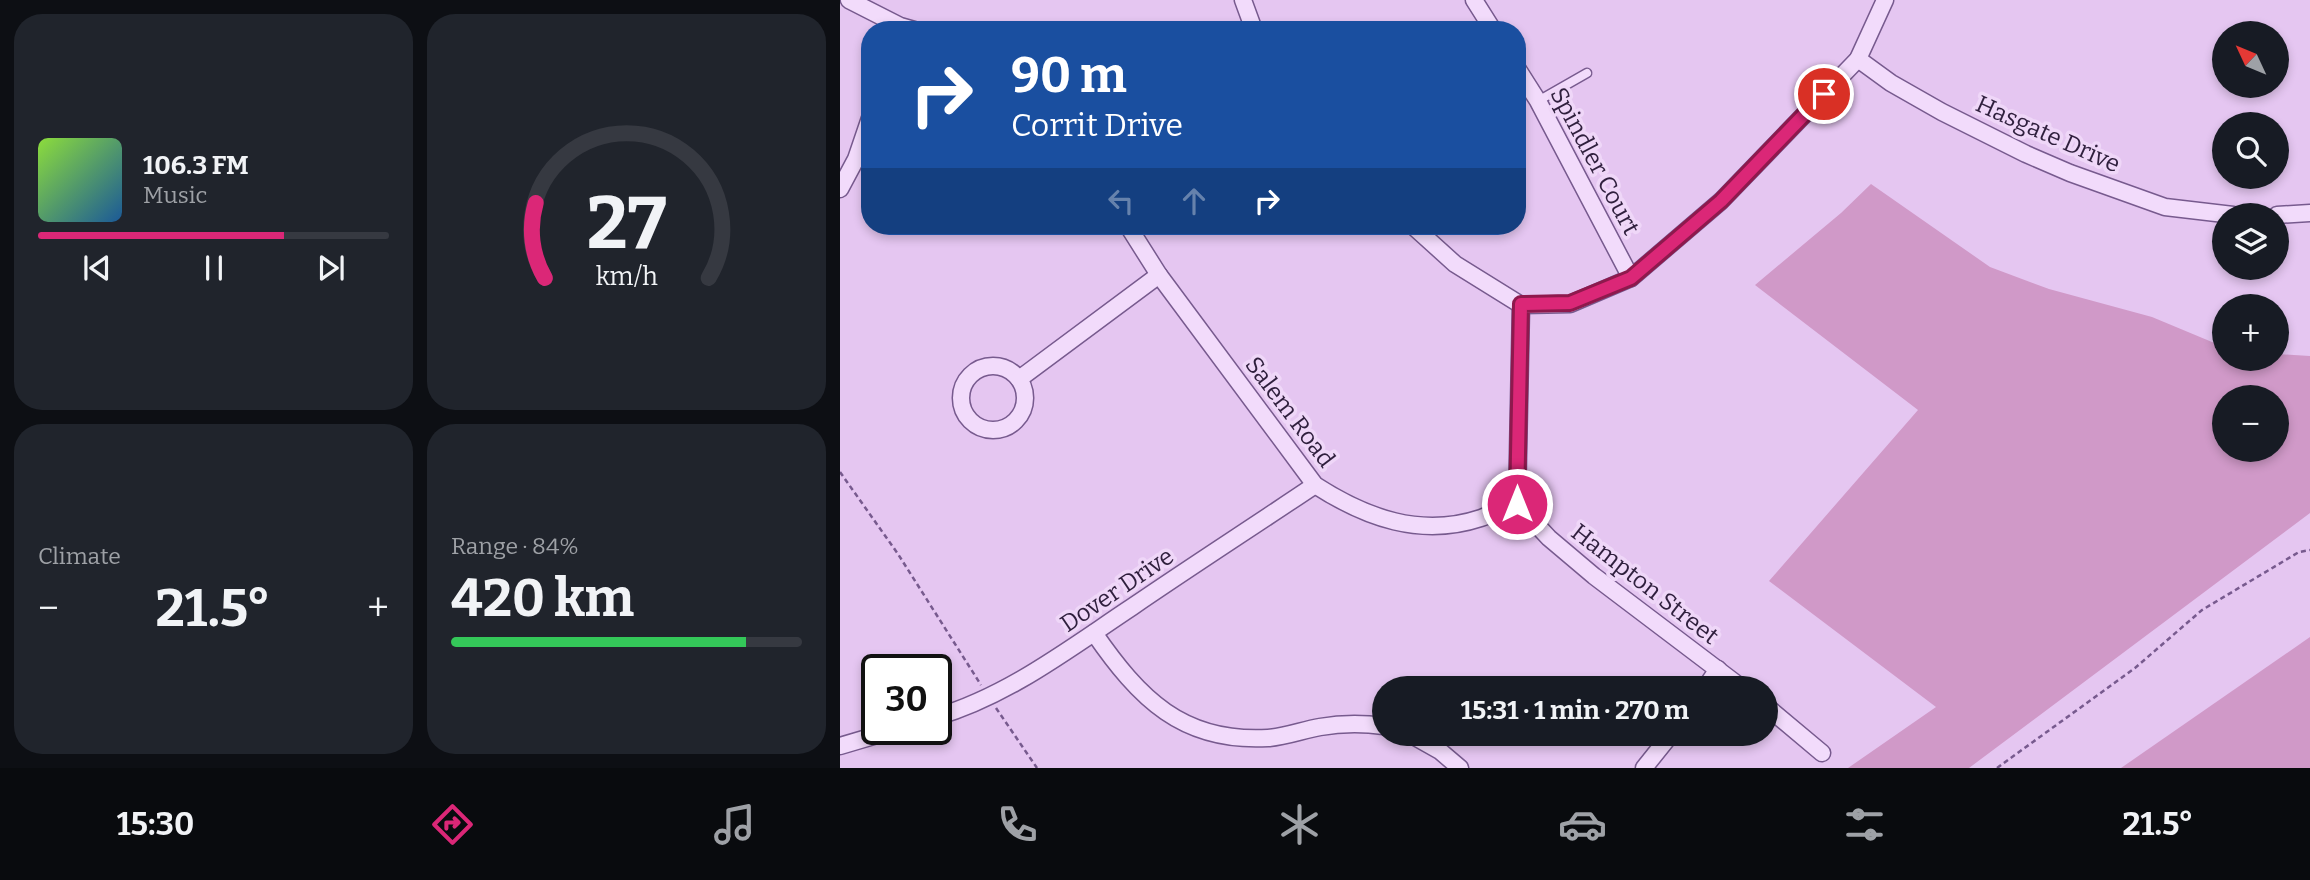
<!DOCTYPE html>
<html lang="en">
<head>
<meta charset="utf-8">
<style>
	:root { --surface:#171b24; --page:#20242c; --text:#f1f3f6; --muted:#9ea1a6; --line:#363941; --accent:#db2777 }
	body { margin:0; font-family:Bitter,serif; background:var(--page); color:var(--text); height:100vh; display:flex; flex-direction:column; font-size:26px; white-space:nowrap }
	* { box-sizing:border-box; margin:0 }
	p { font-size:23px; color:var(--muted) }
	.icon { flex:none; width:38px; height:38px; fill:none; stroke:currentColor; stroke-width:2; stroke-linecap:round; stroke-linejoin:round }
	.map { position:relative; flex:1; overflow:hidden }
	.drawer { display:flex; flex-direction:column; gap:14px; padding:14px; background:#0d0f14; width:840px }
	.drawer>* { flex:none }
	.top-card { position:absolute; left:21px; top:21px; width:665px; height:214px; border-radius:28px; box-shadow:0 4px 10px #0003; background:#1a4fa0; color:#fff; overflow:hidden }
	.needle { width:46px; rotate:314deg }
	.fabs { position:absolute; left:1372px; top:21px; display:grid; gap:14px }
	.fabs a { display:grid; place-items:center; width:77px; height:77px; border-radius:50%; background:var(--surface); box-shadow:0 4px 10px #0003; font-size:35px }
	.speed { position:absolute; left:21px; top:654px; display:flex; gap:14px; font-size:35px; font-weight:700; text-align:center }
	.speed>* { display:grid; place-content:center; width:91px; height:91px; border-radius:50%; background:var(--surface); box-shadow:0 4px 10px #0003; line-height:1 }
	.speed .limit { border:4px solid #111; border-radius:10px; background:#fff; color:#111 }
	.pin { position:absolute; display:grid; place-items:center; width:60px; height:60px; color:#fff; margin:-30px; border:4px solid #fff; border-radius:50%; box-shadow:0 2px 7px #0007 }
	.me { position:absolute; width:77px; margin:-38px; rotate:0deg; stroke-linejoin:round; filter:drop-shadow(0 0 5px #0008) }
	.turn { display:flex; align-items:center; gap:24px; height:147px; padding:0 35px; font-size:32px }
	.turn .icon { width:91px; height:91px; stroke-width:2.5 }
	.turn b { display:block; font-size:49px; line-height:60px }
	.lanes { display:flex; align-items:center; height:66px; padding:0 35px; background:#0003; justify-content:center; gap:35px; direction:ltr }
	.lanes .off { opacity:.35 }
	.big { font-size:52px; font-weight:700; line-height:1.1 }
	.drawer .widget { flex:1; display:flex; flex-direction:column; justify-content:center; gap:10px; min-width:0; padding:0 24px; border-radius:28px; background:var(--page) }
	.drawer .dial { align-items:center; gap:0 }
	.dial svg { height:182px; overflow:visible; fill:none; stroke:var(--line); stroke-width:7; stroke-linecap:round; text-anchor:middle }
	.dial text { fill:var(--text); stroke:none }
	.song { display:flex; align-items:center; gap:21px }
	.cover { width:84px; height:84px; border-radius:10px; background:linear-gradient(135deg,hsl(90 70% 55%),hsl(210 70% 35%)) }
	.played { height:7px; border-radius:4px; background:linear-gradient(90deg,var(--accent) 70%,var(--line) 70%) }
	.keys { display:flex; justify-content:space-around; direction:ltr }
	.heat { display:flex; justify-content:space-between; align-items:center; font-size:38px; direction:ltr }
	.charge { height:10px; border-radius:5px; background:linear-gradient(90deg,#34c759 84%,var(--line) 0) }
	.drawer .tiles { flex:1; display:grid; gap:14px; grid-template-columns:repeat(2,1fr) }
	.trip { position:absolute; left:532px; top:676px; width:406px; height:70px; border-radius:35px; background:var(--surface); box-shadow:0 4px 10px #0003; font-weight:700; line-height:70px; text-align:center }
	.menu { display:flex; height:112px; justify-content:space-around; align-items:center; background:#090b0e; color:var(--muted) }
	.menu .icon { width:49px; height:49px }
	.menu .on { color:var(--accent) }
	.menu b { font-size:32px; color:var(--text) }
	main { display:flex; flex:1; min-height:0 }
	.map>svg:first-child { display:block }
</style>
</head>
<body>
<main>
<section class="drawer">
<div class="tiles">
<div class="widget">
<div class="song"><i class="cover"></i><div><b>106.3 FM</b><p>Music</p></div></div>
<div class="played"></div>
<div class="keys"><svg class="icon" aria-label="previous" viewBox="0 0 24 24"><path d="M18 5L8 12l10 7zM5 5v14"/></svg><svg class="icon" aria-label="pause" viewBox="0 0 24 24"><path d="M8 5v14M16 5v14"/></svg><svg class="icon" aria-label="next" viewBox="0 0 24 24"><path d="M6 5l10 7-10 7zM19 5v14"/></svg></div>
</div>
<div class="widget dial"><svg viewBox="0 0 100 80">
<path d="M14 69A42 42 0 1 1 86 69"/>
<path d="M14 69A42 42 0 0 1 10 36" stroke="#db2777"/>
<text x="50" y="56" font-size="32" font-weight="700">27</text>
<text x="50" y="72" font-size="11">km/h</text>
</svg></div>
<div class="widget"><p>Climate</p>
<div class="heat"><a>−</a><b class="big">21.5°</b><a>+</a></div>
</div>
<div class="widget"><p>Range · 84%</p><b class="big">420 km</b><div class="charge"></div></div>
</div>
</section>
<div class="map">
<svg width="1470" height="768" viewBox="0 0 1470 768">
	<rect width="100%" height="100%" fill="#e5c6f1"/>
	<g fill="#d099c8" fill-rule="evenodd">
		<path d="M1031,184L1150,267L1209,289L1312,317L1384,347V359H1437V354L1470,356V513L1129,768H1008L1096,707L929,581L1078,410L915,285L1001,213ZM1384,397H1437V450H1384Z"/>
		<polygon points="1470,637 1470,768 1281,768"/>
	</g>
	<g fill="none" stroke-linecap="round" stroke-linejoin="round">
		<defs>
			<polyline id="service" points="698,101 747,73"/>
			<g id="minor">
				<polyline points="9,0 60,26 74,30"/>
				<polyline points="403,0 414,30"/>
				<polyline points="634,0 653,30"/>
				<polyline points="1018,59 1051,83 1102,112 1186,154 1230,173 1325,207 1393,215"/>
				<polyline points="677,68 698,101 791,278"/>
				<polyline points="0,189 16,159 30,118"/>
				<polyline points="1437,215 1470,213"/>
				<path d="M288,226L319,275L475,485C526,518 581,538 641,518C653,514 664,508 677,504"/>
				<polyline points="573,226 615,264 681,305 730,304 791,278 881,201 1018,59 1045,0"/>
				<polyline points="681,305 677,504 709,538 754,576 902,688"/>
				<circle cx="153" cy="398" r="32"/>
				<polyline points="179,379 319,275"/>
				<path d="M254,633C299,698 342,743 428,738C445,737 463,730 480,727C502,723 522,723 544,726"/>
				<polyline points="865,688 878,669"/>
				<polyline points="926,706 982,753"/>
				<path d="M96,717C168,696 230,648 292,607C352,566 414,526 475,485"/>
				<polyline points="568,733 600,751 620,768"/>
				<polyline points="0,746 54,730"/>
				<polyline points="804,768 832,733"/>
			</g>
		</defs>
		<use href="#service" stroke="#775a8e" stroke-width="11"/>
		<use href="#minor" stroke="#775a8e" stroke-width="19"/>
		<g stroke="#775a8e" stroke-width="2.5" stroke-dasharray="5 3.5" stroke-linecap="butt">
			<polyline points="0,472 58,554 141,685"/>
			<polyline points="156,708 197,768"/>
			<polyline points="1157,768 1295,668 1362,610 1459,552 1470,550"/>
		</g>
		<use href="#service" stroke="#f2dbfb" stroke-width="8"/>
		<use href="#minor" stroke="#f2dbfb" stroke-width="16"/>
	</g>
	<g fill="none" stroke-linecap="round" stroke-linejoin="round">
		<defs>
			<polyline id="route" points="677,504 681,304 730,303 791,278 881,201 984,94"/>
		</defs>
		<use href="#route" stroke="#8e194d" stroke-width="18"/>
		<use href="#route" stroke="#db2777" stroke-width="12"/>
	</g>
	<g text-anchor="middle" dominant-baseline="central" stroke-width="7" stroke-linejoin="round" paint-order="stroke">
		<g font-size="24" fill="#2f1f3d" stroke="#efd7f8">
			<text transform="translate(1208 134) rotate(24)">Hasgate Drive</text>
			<text transform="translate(755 161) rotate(62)">Spindler Court</text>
			<text transform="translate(450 412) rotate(53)">Salem Road</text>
			<text transform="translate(805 584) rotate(38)">Hampton Street</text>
			<text transform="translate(277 590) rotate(-34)">Dover Drive</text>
		</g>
	</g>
</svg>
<div class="fabs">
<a><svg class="needle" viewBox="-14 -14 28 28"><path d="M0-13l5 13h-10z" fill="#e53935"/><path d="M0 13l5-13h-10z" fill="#9ea1a6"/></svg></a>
<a><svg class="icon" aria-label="search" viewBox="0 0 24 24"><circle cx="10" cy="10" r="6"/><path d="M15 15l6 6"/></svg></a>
<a><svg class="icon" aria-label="layers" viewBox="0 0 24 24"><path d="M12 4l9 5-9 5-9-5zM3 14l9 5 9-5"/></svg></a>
<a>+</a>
<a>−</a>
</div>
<div class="speed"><div class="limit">30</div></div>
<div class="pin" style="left:984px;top:94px;background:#d93025"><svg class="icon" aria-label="arrive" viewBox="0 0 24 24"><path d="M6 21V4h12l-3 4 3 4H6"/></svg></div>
<svg class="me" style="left:677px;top:504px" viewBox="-20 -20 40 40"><circle r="17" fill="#db2777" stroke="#fff" stroke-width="3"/><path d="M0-11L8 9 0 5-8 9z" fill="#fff"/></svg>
<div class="trip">15:31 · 1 min · 270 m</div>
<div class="top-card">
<div class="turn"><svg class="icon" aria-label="right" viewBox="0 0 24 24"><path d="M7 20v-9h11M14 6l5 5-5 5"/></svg><div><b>90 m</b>Corrit Drive</div></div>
<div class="lanes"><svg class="icon off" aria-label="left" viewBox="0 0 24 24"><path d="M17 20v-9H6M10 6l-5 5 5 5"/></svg><svg class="icon off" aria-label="ahead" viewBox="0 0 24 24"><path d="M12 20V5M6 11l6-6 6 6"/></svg><svg class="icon" aria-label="right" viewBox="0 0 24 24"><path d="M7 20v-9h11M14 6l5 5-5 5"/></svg></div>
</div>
</div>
</main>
<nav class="menu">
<b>15:30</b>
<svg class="icon on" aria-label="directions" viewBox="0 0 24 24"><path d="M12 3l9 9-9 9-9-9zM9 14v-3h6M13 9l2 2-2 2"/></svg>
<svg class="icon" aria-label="music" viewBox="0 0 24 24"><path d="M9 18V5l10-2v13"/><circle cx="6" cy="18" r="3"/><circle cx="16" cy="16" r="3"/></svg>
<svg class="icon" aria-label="phone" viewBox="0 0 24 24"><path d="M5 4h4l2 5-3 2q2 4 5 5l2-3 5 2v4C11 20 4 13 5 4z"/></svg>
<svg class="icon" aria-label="climate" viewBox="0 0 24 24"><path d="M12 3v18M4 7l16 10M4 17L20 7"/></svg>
<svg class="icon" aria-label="car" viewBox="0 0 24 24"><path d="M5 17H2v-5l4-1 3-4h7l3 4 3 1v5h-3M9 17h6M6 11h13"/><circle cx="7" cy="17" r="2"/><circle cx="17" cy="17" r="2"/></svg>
<svg class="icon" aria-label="filters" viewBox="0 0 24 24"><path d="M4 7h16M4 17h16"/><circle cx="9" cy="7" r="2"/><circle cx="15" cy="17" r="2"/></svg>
<b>21.5°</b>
</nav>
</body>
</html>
